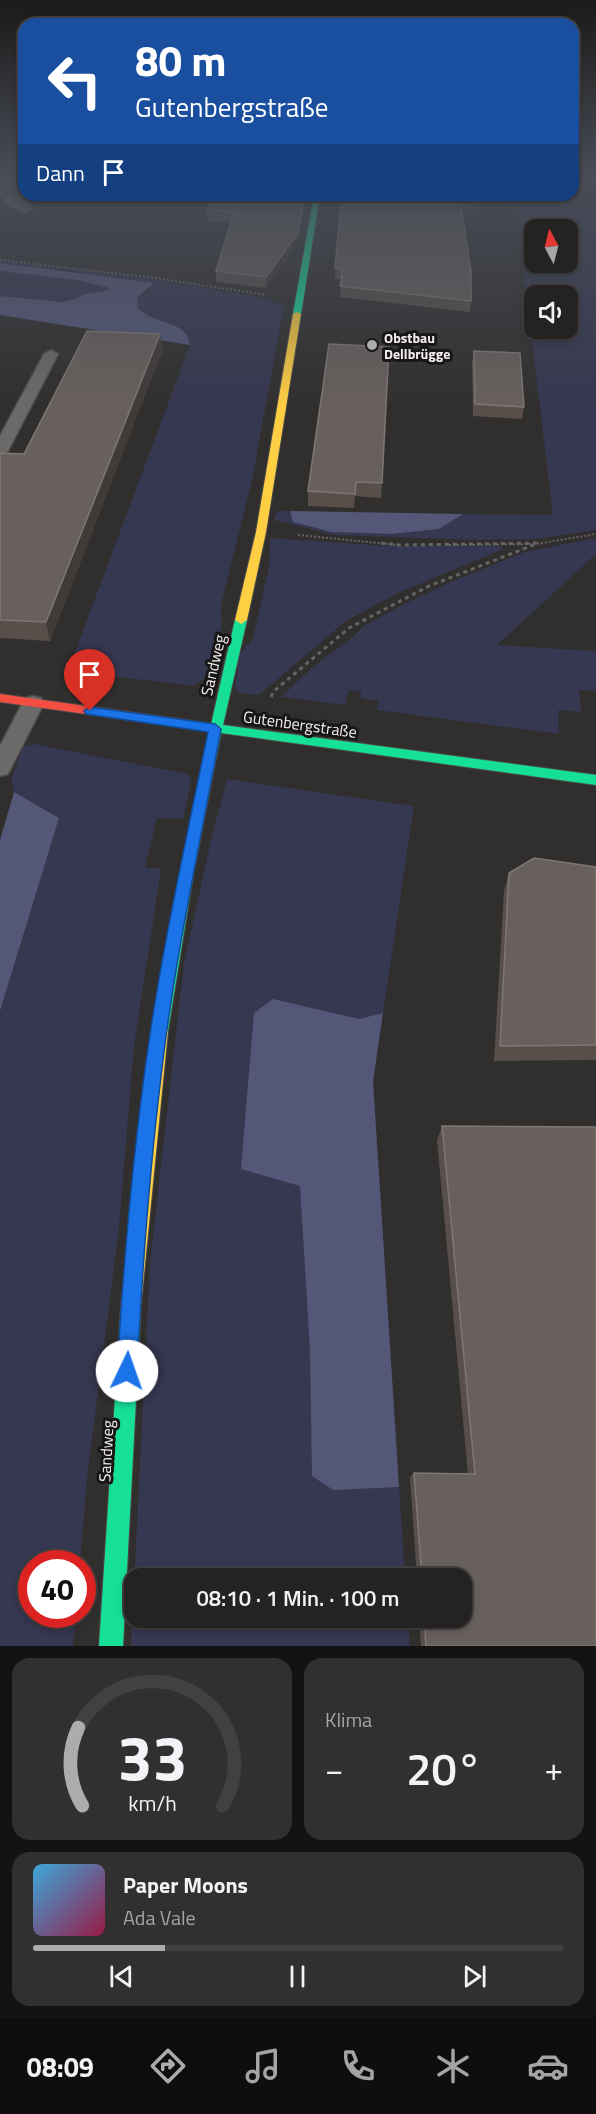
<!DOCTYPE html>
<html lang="de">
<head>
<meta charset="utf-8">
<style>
	:root { --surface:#252322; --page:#312f2f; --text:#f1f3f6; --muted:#a3a4a5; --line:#424040; --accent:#aeacab }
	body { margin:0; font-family:"Titillium Web",sans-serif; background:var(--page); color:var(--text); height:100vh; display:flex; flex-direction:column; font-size:22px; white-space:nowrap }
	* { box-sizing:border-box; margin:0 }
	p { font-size:20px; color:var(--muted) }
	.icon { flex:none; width:33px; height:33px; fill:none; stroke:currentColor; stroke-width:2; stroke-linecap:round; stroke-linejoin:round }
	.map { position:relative; height:1646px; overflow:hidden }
	.sheet { display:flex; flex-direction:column; gap:12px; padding:12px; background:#141313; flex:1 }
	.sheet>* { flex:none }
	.top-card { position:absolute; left:18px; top:18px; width:561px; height:183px; border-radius:18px; box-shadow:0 3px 9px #0003,0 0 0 2px var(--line); background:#1a4fa0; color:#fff; overflow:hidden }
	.needle { width:39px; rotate:353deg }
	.fabs { position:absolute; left:524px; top:219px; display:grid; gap:12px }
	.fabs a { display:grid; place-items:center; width:54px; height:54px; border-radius:12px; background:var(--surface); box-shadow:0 3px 9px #0003,0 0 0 2px var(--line); font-size:30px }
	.speed { position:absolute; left:18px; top:1550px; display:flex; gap:12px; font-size:30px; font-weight:700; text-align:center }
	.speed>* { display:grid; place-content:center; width:78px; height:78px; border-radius:50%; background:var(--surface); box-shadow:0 3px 9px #0003,0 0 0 2px var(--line); line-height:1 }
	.speed .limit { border:9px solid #d22; background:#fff; color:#111 }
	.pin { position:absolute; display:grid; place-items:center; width:51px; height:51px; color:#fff; margin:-62px -26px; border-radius:50% 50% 50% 0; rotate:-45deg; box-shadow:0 0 6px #0007 }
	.pin .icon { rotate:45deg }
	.me { position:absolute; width:66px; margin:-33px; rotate:3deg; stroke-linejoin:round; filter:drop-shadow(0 0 4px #0008) }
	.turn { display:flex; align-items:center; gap:21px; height:126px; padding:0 18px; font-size:27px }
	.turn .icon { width:78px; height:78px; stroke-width:2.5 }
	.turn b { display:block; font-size:42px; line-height:51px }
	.then { display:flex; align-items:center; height:57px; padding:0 18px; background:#0003; gap:12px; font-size:22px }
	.big { font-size:45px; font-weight:600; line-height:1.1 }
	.sheet .tile { flex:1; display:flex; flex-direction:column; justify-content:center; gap:9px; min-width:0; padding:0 21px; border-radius:18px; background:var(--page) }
	.sheet .dial { align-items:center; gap:0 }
	.dial svg { height:156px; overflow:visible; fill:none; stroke:var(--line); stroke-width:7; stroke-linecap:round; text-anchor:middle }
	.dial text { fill:var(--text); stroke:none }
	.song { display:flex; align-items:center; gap:18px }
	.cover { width:72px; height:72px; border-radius:9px; background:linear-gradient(135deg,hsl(200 70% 55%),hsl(340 70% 35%)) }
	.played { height:6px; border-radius:3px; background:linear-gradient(90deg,var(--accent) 25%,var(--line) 25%) }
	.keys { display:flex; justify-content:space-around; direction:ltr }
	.heat { display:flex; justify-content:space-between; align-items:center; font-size:33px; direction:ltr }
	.sheet .tiles { flex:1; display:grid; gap:12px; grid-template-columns:1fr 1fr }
	.tile:last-child { grid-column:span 2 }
	.trip { position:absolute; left:124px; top:1568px; width:348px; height:60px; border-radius:18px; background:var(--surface); box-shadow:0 3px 9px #0003,0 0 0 2px var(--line); font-weight:600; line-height:60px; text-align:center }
	.dock { display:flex; height:96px; justify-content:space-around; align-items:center; background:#0f0e0e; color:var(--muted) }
	.dock .icon { width:42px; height:42px }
	.dock .active { color:var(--accent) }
	.dock b { font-size:27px; color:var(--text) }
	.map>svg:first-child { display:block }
</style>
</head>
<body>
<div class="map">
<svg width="596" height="1646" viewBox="0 0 596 1646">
	<rect width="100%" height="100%" fill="#312f2e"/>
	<g fill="#363750" fill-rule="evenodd">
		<path d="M515,201L575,202L580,205L596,207V530L537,539L478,540L334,535L274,520L277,511H290L294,522L331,532L391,534L439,529L463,514L553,515ZM534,230H567V262H534ZM534,296H567V328H534Z"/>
		<path d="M0,260L152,279L265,298L284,306L252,480L221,605L222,640L219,657L211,673L194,686L68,671L190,345C188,326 171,325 156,319C150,317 144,313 138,309L137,298L150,289L71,271L0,263Z"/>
		<polygon points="0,271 78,280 109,288 105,291 85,294 75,299 62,302 0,296"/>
		<polygon points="270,538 389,546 501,546 504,549 400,592 346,621 259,695 239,693 235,687 240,654 253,638 269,567"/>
		<polygon points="596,538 596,554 497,645 596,651 596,691 579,690 581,712 558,710 559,734 377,710 378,700 361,699 361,692 349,690 345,705 281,697 315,665 352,638 364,626 402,605 453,581 525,552"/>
		<polygon points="34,744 188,774 191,781 183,819 157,818 145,867 161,869 134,1046 119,1227 87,1479 80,1563 32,1563 32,1614 76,1614 73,1646 0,1646 0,1011 59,818 14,792 11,779 23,747"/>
		<polygon points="227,779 414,806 373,1081 405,1578 135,1578 135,1617 408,1617 410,1646 131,1646 150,1263 184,963 211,840"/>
	</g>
	<g fill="#555779">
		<path d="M0,263L154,283L137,298L138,309C144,313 150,317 156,319C171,325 188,326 190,345L0,315V296L62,302L75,299L85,294L105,291L109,288L78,280L0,271Z"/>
		<polygon points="290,511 463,514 439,529 391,534 331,532 293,522"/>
		<polygon points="14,792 59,818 0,1011 0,840"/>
		<polygon points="273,999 359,1019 383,1013 373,1081 399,1487 333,1490 312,1476 310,1350 300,1186 241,1169 254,1013"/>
	</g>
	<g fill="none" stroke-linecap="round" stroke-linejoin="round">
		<defs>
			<g id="lane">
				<polygon points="51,350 58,354 8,451 0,456 0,436 44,354"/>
				<polygon points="33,696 41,698 44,703 8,774 0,776 0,746 25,698"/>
			</g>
			<polygon id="street" points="0,190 31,205 34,208 26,213 0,201"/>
			<g id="fast">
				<polygon points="314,195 320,195 301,314 297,316 293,314"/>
				<path d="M241,616L247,620L223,725L596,775V785L221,733L193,876L168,1031L166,1036L160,1038L154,1036L152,1031C174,892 203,756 235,620Z"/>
				<polygon points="131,1295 138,1298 141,1305 123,1646 99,1646 121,1305 124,1298"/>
			</g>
			<g id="slow">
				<polygon points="297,312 301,314 266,532 247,620 241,624 235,620 256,532 293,314"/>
				<polygon points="160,1024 166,1026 168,1031 141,1305 138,1312 131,1315 124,1312 121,1305 152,1031 154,1026"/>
			</g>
			<polygon id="jam" points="0,694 215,724 221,728 215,732 0,702"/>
		</defs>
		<use href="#lane" stroke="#4c4b4a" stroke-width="3"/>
		<use href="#street" stroke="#4c4b4a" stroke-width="3"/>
		<use href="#fast" stroke="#4c4b4a" stroke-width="2"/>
		<use href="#slow" stroke="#4c4b4a" stroke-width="2"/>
		<use href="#jam" stroke="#4c4b4a" stroke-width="2"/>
		<g stroke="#676564" stroke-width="2" stroke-dasharray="2 2" stroke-linecap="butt">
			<polyline points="0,260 155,278 266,295"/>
			<polyline points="298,535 397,545"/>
			<polyline points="445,545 536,544 596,534"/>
		</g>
		<g stroke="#676564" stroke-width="3" stroke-dasharray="4 4" stroke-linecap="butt">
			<polyline points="381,543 400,545 541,543"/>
			<polyline points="271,697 274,691 349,628 429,586 536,544"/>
		</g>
		<use href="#lane" fill="#6b6a69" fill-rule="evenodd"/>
		<use href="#street" fill="#6b6a69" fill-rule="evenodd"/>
		<use href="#fast" fill="#16e098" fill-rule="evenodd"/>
		<use href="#slow" fill="#ffcf43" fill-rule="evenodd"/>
		<use href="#jam" fill="#f24e42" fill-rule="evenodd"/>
	</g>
	<g fill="#584f4a">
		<polygon points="0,176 24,176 24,195 39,195 25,200 0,188"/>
		<polygon points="573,176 596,176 596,184 573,183"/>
		<polygon points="68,195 307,195 298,243 266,288 216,282 216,271 231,222 208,221 207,210 212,198"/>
		<polygon points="342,195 500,195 500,198 479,198 478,210 462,210 471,301 470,312 340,297 341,279 335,279"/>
		<polygon points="160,334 162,351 50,641 0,638 0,453 24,454"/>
		<polygon points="329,344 382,483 381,498 355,496 354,508 308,506 308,491"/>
		<polygon points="474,351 524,407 522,419 473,416 472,362"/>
		<polygon points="596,867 596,1060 494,1061 504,891 509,873"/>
		<polygon points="442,1126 596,1646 421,1646 419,1617 462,1617 462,1578 417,1578 410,1477 414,1473 468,1474 437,1140"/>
	</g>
	<g fill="#413b38">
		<polygon points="24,195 39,195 25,200"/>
		<polygon points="305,195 307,195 298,243 266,288 266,277"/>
		<polygon points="326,195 333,195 326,205"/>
		<polygon points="4,196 6,206 0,208 0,197"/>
		<polygon points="160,334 162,351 50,641 46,622"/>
	</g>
	<g fill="#68605c" stroke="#7e7773" stroke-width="1.5">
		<polygon points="0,176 24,176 24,189 0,179"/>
		<polygon points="213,195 305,195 298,233 266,277 216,271 234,212 207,210"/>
		<polygon points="342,195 478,195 479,200 460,200 471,271 471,301 340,286 343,269 335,268"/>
		<polygon points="87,331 160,334 46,622 0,620 0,453 24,454"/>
		<polygon points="329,344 389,347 382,483 356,482 355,494 308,491"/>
		<polygon points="474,351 520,353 524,407 475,404"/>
		<polygon points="534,858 596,867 596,1045 500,1046 509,873"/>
		<polygon points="442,1126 596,1127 596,1646 426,1646 424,1617 462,1617 462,1578 422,1578 414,1473 475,1474"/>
	</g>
	<linearGradient id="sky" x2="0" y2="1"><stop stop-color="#1b1a19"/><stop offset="0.43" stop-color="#484d57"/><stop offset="1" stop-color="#484d57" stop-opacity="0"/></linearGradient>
	<rect width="596" height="407" fill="url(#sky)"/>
	<path fill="#1a73e8" stroke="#114b97" stroke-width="1.5" d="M90,707L215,724L221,729C200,844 174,960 161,1077C149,1175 142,1273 137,1371L134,1378L127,1381L120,1378L117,1371C123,1273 131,1174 144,1077C159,961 185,846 208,732L86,714L84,711Z"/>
	<circle fill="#aeacab" stroke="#191716" stroke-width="2" cx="372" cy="345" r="6"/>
	<g text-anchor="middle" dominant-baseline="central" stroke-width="6" stroke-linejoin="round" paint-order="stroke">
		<g font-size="14" font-weight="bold" fill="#f2efee" stroke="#191716" text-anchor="start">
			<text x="384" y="337">Obstbau<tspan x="384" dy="16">Dellbrügge</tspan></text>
		</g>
		<g font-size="16" fill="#f2efee" stroke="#191716">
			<text transform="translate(213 665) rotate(-77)">Sandweg</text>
			<text transform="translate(300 724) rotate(8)">Gutenbergstraße</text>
			<text transform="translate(106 1451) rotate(-87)">Sandweg</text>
		</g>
	</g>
</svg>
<div class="fabs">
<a><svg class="needle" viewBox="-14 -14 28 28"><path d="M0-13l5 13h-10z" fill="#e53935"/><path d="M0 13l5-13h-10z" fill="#a3a4a5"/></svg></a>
<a><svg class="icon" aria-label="sound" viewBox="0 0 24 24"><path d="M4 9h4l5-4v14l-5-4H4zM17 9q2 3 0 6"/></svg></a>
</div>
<div class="speed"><div class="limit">40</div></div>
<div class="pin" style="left:90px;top:711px;background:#d93025"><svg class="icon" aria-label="arrive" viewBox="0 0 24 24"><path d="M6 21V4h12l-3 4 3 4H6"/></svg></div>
<svg class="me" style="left:127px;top:1371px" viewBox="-20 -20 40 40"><circle r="19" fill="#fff"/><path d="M0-13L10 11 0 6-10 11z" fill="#1a73e8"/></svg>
<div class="trip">08:10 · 1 Min. · 100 m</div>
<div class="top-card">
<div class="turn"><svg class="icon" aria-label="left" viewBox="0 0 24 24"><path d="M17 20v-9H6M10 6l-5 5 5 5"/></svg><div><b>80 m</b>Gutenbergstraße</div></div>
<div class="then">Dann<svg class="icon" aria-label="arrive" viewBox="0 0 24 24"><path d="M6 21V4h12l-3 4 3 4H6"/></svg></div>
</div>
</div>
<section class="sheet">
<div class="tiles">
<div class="tile dial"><svg viewBox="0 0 100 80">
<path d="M14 69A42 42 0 1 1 86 69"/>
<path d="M14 69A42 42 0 0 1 12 29" stroke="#aeacab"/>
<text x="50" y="56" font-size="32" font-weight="700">33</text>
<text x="50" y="72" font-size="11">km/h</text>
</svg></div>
<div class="tile"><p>Klima</p>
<div class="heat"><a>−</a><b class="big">20°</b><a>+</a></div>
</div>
<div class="tile">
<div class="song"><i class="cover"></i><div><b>Paper Moons</b><p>Ada Vale</p></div></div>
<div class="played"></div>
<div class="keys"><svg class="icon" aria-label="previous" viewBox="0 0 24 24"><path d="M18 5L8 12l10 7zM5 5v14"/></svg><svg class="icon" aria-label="pause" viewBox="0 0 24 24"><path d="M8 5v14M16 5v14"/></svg><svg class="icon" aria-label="next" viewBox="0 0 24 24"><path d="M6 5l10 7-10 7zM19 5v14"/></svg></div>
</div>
</div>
</section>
<nav class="dock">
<b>08:09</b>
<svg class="icon active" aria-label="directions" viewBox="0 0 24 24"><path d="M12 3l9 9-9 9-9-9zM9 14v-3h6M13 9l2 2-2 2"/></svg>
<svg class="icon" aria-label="music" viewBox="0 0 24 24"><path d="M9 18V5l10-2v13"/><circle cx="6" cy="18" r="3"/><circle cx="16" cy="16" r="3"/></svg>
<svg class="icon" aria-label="phone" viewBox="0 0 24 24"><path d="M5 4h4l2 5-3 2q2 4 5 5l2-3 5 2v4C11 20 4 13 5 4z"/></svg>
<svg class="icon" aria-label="climate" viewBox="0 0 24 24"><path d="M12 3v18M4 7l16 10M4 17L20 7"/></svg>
<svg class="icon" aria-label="car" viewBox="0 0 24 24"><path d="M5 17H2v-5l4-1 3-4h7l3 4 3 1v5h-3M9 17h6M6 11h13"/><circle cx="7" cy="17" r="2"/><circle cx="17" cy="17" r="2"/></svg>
</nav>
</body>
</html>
